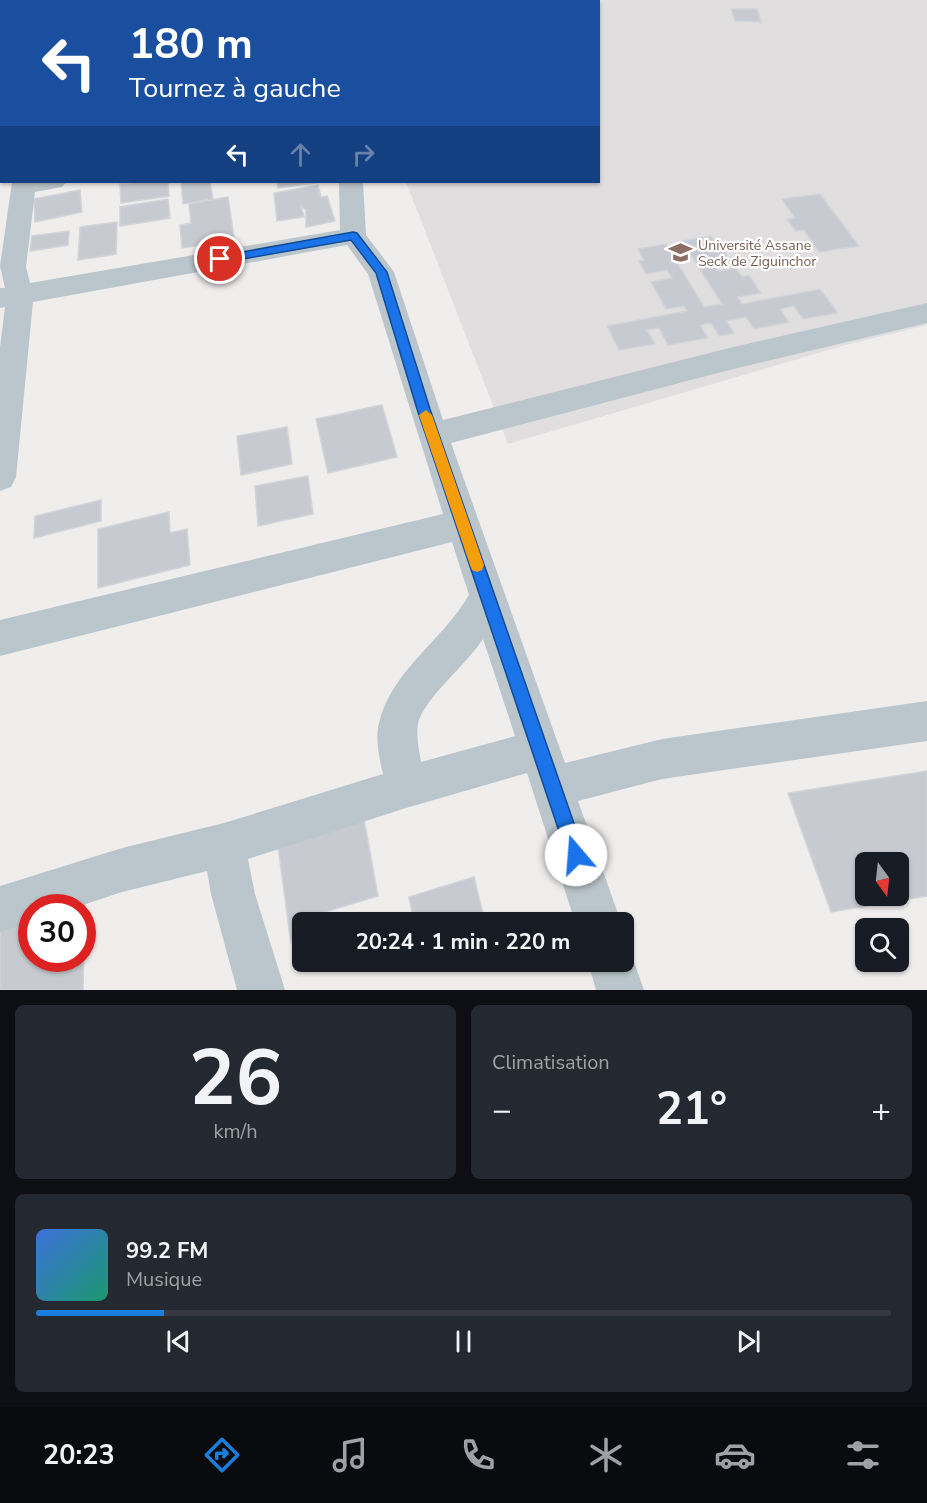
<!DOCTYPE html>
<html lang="fr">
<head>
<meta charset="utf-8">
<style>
	:root { --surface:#171b24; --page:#242831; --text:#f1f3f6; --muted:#9ea1a6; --line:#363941; --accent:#1a7edd }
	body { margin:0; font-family:"Nunito Sans",sans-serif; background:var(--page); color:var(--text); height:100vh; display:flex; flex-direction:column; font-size:22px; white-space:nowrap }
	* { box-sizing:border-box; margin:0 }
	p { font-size:20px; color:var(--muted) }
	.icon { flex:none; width:33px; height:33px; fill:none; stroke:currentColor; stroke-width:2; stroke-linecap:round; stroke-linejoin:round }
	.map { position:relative; height:990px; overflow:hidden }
	.side { display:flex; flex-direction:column; gap:15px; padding:15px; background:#0d0f14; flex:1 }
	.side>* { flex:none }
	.guide { position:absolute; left:0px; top:0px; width:600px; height:183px; box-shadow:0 2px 4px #0004; background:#1a4fa0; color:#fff; overflow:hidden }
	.needle { width:39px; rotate:165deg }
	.controls { position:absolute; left:855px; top:852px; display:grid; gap:12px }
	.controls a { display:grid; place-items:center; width:54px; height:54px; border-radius:9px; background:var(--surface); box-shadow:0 2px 4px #0004; font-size:30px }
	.speed { position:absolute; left:18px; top:894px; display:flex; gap:12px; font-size:30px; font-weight:700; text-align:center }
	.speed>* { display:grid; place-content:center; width:78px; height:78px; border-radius:50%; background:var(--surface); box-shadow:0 2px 4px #0004; line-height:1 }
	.speed .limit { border:9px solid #d22; background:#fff; color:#111 }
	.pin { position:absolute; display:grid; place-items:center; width:51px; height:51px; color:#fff; margin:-26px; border:3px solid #fff; border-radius:50%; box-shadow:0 2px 6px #0007 }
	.me { position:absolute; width:66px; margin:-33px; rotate:342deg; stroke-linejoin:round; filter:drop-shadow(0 0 4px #0008) }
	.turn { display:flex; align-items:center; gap:21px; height:126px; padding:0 30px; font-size:27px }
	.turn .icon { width:78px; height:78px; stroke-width:2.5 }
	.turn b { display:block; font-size:42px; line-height:51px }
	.lanes { display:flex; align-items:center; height:57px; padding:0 30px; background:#0003; justify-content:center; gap:30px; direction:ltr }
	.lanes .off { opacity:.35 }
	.big { font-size:45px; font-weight:700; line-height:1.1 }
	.side .widget { flex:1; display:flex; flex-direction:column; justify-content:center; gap:9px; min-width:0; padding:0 21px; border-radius:9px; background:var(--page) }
	.side .dial { align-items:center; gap:0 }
	.dial b { font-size:78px; line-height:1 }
	.song { display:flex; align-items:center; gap:18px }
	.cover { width:72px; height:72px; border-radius:9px; background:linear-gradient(135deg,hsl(220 70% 55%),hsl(160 70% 35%)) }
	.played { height:6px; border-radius:3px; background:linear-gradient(90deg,var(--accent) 15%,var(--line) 15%) }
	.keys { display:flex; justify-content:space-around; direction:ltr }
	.heat { display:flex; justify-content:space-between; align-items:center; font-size:33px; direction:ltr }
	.side .tiles { flex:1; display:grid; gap:15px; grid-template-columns:1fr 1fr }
	.widget:last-child { grid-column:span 2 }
	.trip { position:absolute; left:292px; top:912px; width:342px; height:60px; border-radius:9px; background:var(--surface); box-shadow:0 2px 4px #0004; font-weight:700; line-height:60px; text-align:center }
	.menu { display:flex; height:96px; justify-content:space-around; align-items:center; background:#090b0e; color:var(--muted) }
	.menu .icon { width:42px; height:42px }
	.menu .selected { color:var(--accent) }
	.menu b { font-size:27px; color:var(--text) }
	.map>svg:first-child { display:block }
</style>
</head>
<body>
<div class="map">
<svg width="927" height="990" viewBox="0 0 927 990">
	<rect width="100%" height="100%" fill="#f0eded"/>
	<polygon fill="#e1dedf" points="336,0 927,0 927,325 842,346 508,444 406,182 598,182 598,2"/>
	<g fill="#c7cad0" stroke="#d1d4d9" stroke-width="1.5" fill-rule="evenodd">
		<polygon points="731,9 757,9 761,22 735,21"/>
		<polygon points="136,182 168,182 169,196 121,203 120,184"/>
		<polygon points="181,182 210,182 213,199 183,204"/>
		<polygon points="277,182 322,182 278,188"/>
		<polygon points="318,185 321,197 327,196 335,221 306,227 306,210 301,206 304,217 277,221 274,193"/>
		<polygon points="80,190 82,212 35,222 34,199"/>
		<polygon points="820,194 859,246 819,252 804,230 796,231 787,219 795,218 782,199"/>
		<polygon points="228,197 234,238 221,240 221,237 201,240 202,245 182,248 180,225 191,223 189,204"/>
		<polygon points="168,199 170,218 120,226 120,207"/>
		<polygon points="117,222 116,254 78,260 80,227"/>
		<polygon points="69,231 68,245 30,251 32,236"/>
		<polygon points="711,236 731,260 713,264 718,271 736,268 742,277 749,275 761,293 738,297 742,304 820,289 838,313 803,319 794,306 780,309 789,322 754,329 746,317 726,321 734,333 719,336 711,323 700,325 708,338 668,345 659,328 647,330 655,344 619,350 607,326 687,311 684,306 666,309 651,282 672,278 667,270 646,274 639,261 644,260 638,249 666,244 704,307 722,304 682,241"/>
		<polygon points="382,405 397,457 328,473 316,419"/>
		<polygon points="287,427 292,464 241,475 237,436"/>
		<polygon points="308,476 313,514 258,526 255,486"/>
		<polygon points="101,500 101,521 34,538 35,516"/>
		<polygon points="169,512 170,533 187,529 190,565 98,588 98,529"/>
		<path d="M927,771V896L831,912L788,793ZM866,862H898V896H866Z"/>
		<polygon points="363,814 378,896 325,912 328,922 303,922 303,939 291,943 277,839"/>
		<polygon points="474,877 485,922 414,922 409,897"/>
		<polygon points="85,901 83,990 0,990 0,925 32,916 32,958 82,958 82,908 63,908"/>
	</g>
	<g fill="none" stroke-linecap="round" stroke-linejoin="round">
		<g fill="#bbc6cc" fill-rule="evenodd">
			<rect x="61" y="0" width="18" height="2"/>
			<polygon points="268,0 286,0 287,2 269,2"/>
			<rect x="0" y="40" width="2" height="12"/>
			<rect x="0" y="110" width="2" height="14"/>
			<path d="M12,182H66L62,187L35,192L26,267L30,283L340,230L339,182H363L366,235L394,272L443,420L729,348L927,303V323L729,370L451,443L565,763L662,739L927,701V741L662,779L578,801L621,922H575L527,773L406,808L248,859L255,894L285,990H237L211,894L207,871L122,892L74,908H32V921L0,932V886L122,848L224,823L383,774C379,757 375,739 379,723C391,671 443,640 469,595L452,542L0,656V620L443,514L368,274L347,245L33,302L16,477L11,487L0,491V347L5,307L0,308V288H5L0,266ZM483,639L515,736L421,762C419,749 415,733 419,720C428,695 467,664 483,639Z"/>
			<polygon points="624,944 628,945 644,990 596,990 588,962 624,962"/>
		</g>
	</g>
	<polygon fill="#1a73e8" stroke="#114b97" stroke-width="1.5" points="353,232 357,233 387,272 430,409 585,855 582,861 576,864 569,861 567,855 417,409 376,273 351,240 220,263 215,259 220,256"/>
	<polygon fill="#f59e0b" points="426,410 432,415 484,565 482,570 477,572 472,570 470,565 419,415"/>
	<defs>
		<symbol id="university-bare" viewBox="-9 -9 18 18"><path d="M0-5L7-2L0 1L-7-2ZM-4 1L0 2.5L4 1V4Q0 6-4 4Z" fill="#8d6e63" stroke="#fff" stroke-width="2.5" paint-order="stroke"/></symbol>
	</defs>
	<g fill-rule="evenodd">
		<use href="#university-bare" x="664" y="236" width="33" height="33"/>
	</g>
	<g text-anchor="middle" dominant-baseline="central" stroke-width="4.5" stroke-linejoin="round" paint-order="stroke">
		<g font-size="14" fill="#785e54" stroke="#fff" text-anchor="start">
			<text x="698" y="245">Université Assane<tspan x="698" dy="16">Seck de Ziguinchor</tspan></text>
		</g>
	</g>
</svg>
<div class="controls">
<a><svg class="needle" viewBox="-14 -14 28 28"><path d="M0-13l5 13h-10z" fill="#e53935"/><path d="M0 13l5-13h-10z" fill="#9ea1a6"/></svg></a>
<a><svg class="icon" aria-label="search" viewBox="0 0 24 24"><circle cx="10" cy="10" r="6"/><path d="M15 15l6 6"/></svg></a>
</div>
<div class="speed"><div class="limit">30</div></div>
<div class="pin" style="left:220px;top:259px;background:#d93025"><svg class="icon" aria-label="arrive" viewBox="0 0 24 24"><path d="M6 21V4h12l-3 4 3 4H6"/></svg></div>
<svg class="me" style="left:576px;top:855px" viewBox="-20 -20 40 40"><circle r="19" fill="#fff"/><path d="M0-13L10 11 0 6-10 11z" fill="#1a73e8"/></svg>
<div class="trip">20:24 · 1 min · 220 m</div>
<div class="guide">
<div class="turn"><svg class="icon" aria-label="left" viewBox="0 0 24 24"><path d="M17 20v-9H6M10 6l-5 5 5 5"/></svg><div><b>180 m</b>Tournez à gauche</div></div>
<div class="lanes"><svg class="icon" aria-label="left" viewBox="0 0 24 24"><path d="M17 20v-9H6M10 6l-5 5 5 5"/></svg><svg class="icon off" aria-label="ahead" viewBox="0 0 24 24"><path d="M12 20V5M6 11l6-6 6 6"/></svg><svg class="icon off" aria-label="right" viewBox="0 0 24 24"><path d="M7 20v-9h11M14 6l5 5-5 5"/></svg></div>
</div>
</div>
<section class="side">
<div class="tiles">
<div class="widget dial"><b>26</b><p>km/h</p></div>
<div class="widget"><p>Climatisation</p>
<div class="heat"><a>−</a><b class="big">21°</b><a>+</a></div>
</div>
<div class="widget">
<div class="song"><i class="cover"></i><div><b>99.2 FM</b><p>Musique</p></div></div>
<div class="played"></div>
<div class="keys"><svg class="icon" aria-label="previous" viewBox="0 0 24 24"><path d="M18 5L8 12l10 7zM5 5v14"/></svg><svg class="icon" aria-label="pause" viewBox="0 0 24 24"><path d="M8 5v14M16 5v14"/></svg><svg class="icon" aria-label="next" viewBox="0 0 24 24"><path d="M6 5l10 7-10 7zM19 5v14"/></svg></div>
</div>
</div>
</section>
<nav class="menu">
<b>20:23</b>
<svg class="icon selected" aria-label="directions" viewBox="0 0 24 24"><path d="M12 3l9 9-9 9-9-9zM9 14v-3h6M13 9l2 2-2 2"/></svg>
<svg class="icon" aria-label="music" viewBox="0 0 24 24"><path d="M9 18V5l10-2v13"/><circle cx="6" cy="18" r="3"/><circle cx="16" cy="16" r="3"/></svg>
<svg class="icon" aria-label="phone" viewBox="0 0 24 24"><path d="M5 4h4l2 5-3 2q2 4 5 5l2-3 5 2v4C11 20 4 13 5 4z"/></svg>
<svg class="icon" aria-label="climate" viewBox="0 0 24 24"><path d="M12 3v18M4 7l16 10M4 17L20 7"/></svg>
<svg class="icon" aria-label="car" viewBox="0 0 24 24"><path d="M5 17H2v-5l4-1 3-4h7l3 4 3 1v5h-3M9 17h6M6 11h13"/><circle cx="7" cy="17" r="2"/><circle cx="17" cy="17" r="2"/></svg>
<svg class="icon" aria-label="filters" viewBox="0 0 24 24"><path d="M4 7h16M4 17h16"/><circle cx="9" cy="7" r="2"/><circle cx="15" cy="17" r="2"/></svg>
</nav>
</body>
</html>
